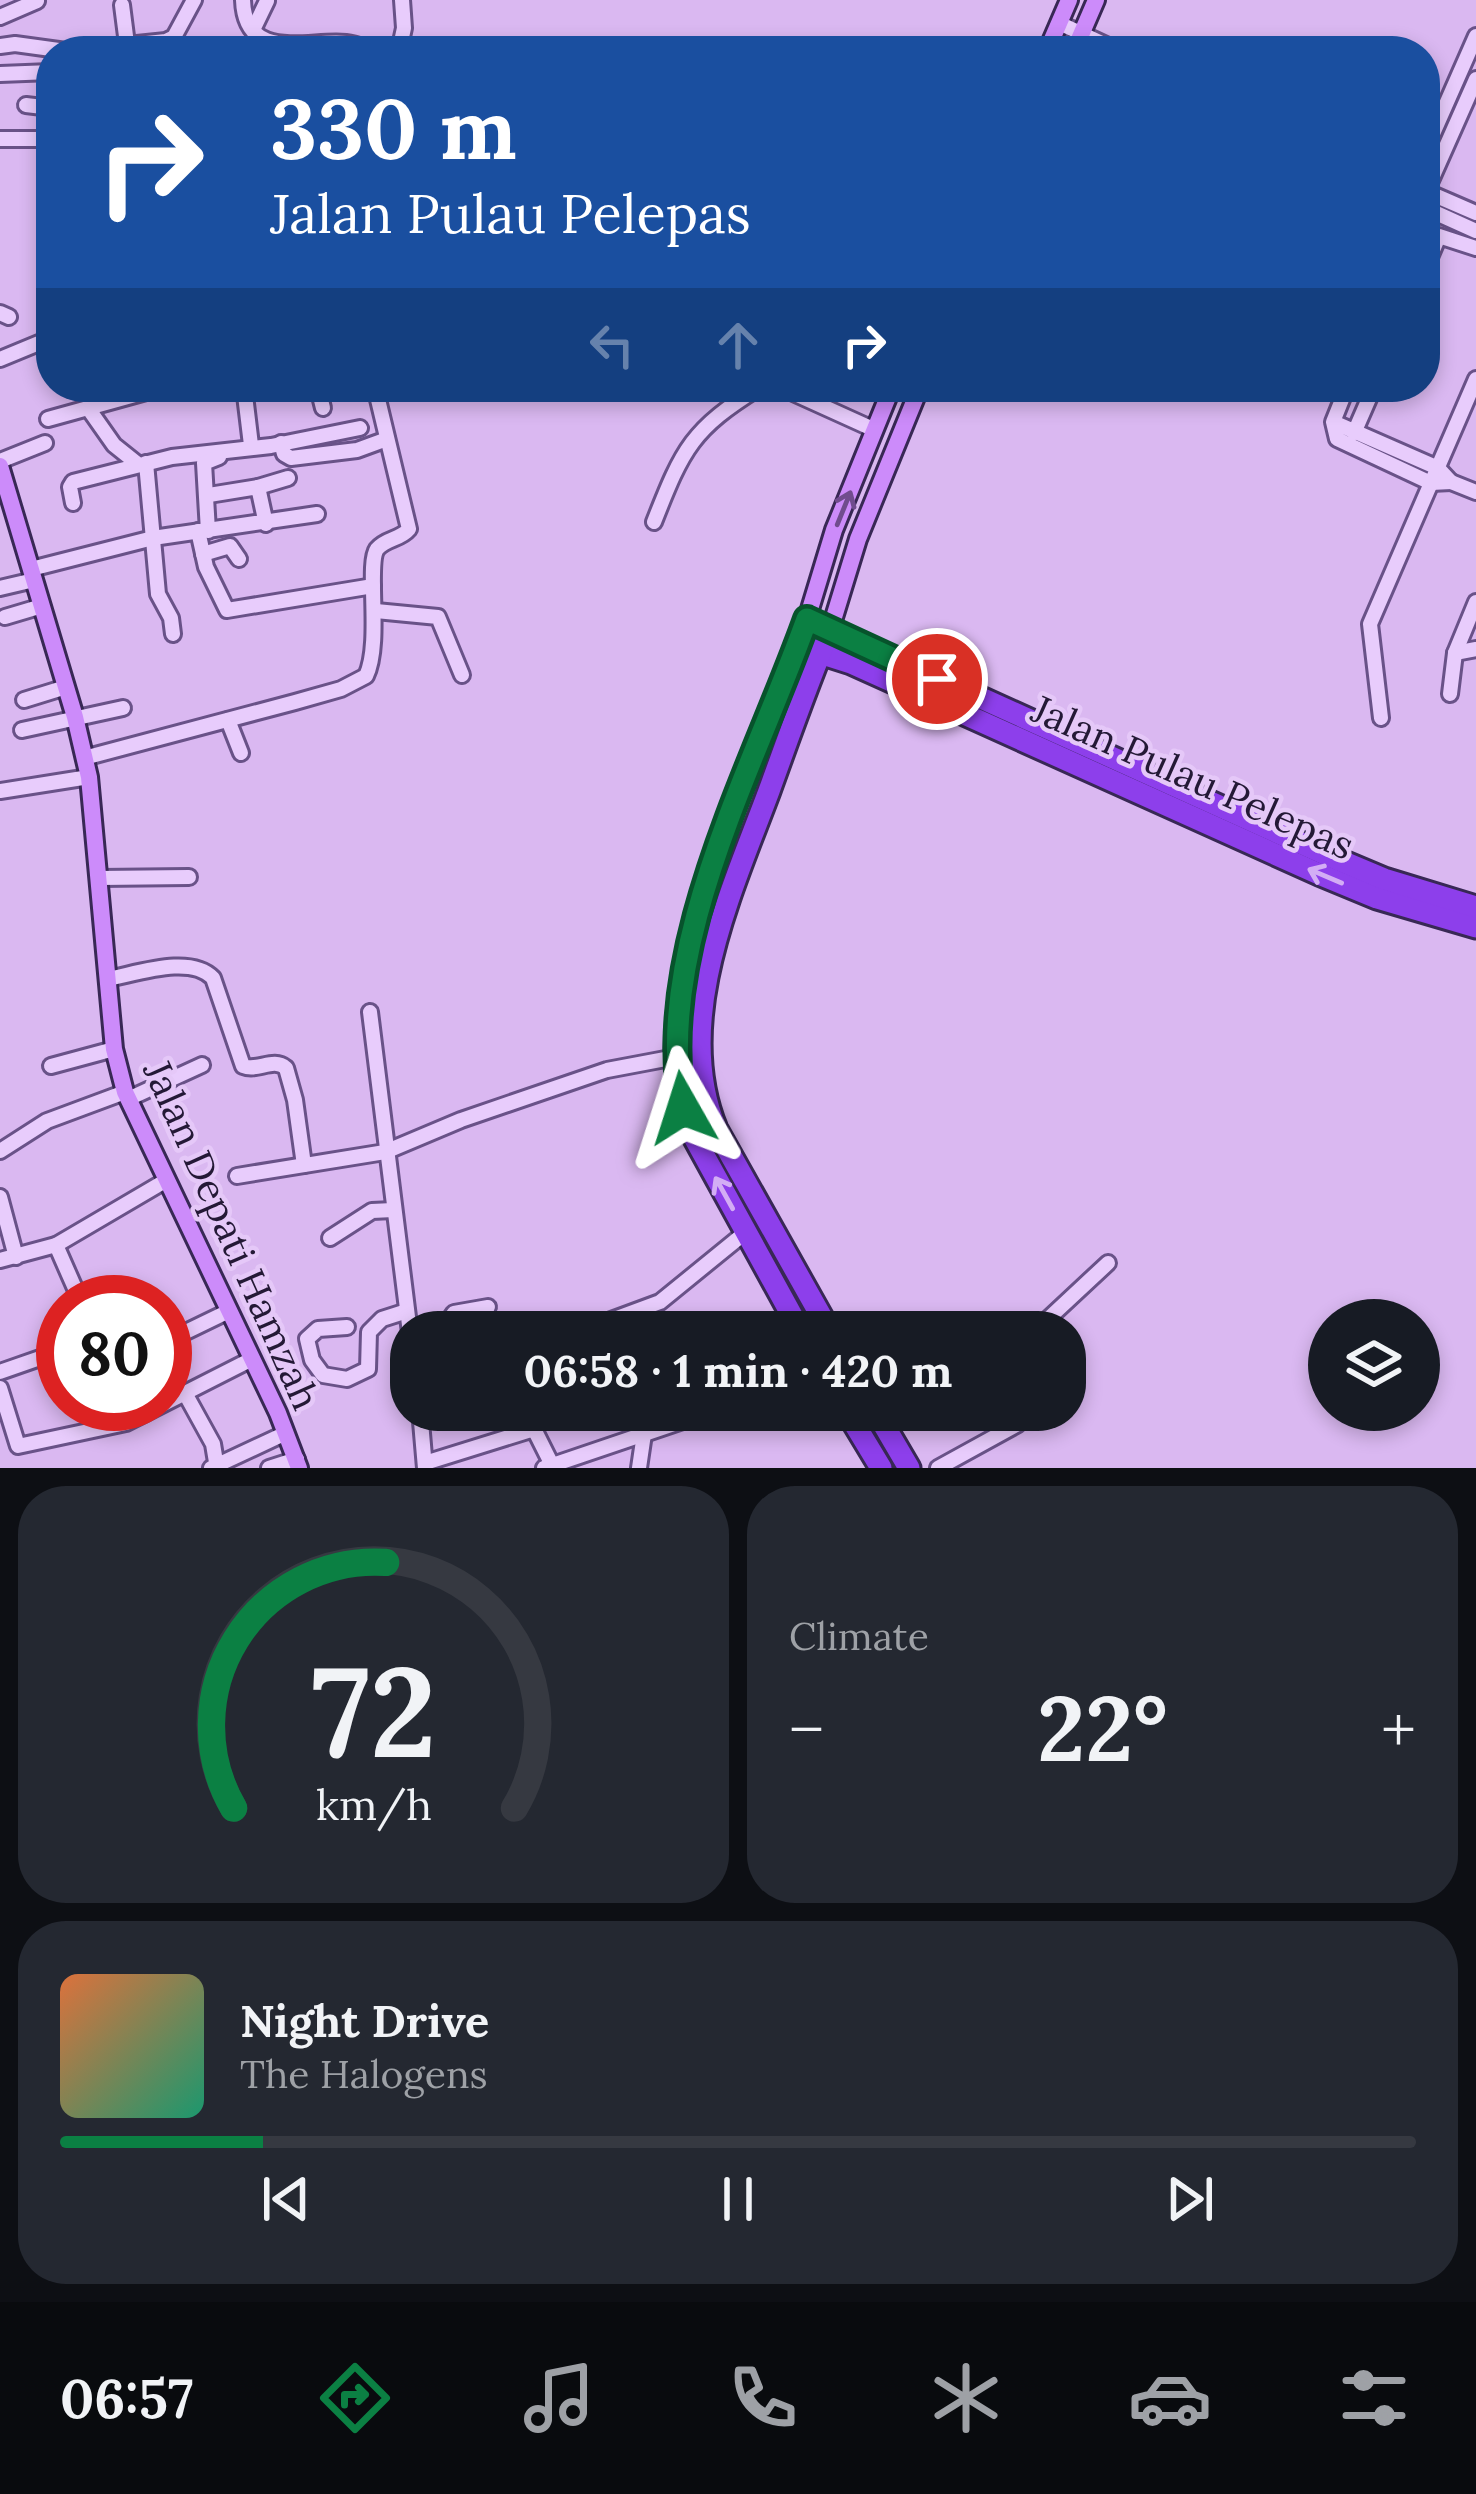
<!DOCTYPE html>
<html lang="en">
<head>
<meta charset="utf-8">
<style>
	:root { --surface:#171b24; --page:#242831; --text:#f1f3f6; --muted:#9ea1a6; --line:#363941; --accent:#0b8043 }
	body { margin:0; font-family:Lora,serif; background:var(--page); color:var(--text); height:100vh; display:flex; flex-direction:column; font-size:45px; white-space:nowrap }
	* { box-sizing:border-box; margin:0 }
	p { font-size:39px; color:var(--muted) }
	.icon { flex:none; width:66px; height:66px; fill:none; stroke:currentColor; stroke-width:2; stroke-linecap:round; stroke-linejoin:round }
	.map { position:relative; height:1468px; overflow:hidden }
	.sheet { display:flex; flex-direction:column; gap:18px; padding:18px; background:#0d0f14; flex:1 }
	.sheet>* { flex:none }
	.guide { position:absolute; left:36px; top:36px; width:1404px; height:366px; border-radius:48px; box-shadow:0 6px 18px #0003; background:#1a4fa0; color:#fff; overflow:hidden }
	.buttons { position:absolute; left:1308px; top:1299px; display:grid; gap:24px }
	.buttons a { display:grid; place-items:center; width:132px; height:132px; border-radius:50%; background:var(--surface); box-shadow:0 6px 18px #0003; font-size:60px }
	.speed { position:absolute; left:36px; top:1275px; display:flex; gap:24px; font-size:60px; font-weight:700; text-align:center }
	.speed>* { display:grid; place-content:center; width:156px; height:156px; border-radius:50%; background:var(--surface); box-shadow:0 6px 18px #0003; line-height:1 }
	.speed .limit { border:18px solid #d22; background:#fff; color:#111 }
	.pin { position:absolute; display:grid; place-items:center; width:102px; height:102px; color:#fff; margin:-51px; border:6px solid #fff; border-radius:50%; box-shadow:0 3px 12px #0007 }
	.me { position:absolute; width:132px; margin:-66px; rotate:354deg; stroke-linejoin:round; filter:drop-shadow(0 0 9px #0008) }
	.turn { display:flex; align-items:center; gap:42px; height:252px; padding:0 36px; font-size:54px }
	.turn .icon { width:156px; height:156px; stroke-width:2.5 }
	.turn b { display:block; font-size:84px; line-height:102px }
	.lanes { display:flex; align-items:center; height:114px; padding:0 36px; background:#0003; justify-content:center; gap:60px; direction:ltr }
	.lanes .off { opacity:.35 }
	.big { font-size:90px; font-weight:700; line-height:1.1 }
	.sheet .widget { flex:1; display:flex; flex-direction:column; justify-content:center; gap:18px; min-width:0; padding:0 42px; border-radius:48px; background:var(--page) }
	.sheet .dial { align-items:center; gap:0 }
	.dial svg { height:312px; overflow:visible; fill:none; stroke:var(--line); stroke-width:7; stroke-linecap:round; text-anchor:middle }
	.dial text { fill:var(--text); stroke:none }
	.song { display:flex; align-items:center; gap:36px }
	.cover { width:144px; height:144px; border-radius:18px; background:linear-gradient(135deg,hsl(20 70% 55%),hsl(160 70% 35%)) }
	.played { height:12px; border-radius:6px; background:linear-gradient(90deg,var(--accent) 15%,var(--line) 15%) }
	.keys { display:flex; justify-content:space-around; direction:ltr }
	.heat { display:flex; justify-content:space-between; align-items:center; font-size:66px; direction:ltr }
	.sheet .tiles { flex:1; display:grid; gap:18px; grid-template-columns:1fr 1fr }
	.widget:last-child { grid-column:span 2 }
	.trip { position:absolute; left:390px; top:1311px; width:696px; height:120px; border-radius:48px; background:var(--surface); box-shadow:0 6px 18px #0003; font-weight:700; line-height:120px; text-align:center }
	.menu { display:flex; height:192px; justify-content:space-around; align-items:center; background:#090b0e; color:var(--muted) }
	.menu .icon { width:84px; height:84px }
	.menu .current { color:var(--accent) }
	.menu b { font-size:54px; color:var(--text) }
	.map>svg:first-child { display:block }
</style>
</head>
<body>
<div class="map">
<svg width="1476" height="1468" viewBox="0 0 1476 1468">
	<rect width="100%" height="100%" fill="#dab8f1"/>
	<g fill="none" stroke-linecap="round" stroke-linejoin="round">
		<defs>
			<g id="minor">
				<path d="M243,0C245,63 308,39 346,43C355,44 365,48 374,51"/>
				<polyline points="122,5 127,44"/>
				<polyline points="0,17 37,1"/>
				<polyline points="1059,23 1119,51"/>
				<polyline points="253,30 267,1"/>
				<polyline points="0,46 15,44 66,51"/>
				<polyline points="69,51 166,41 174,37 194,0"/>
				<polyline points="399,51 404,28 402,0"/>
				<polyline points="0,74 51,72"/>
				<polyline points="26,105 51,108"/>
				<polyline points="0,139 45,139 51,134"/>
				<polyline points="1425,152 1476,36"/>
				<polyline points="1425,191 1476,213"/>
				<polyline points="1425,194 1476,79"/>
				<polyline points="1425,208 1476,231"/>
				<polyline points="1425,269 1439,236 1476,248"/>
				<polyline points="0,313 9,317"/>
				<polyline points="0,359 51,338"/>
				<polyline points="244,387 251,445"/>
				<polyline points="323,387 319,392 323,408"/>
				<polyline points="780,387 875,430"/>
				<polyline points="88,408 114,445 139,465"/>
				<polyline points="48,419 164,387"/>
				<polyline points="1333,422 1438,468 1451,482 1431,483 1337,439 1333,422 1347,387"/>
				<polyline points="1354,433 1374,387"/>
				<polyline points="281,443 284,454 291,458 357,450 387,439"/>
				<polyline points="0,461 45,443"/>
				<polyline points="146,463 158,594 171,618 173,634"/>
				<polyline points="1451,482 1476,492"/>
				<polyline points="258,487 288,478"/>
				<polyline points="209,495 258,487 266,524"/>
				<polyline points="73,503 70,487 73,482 172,457 271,446 360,428"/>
				<path d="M654,522C683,448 692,429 760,387"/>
				<polyline points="198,531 206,567 227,610 373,586"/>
				<polyline points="208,531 204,463 219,457"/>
				<polyline points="203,554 230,546 239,559"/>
				<polyline points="31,569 153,538 317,514"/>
				<polyline points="0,588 34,580"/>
				<polyline points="376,611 438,617 462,675"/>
				<polyline points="5,617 42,606"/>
				<polyline points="1455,653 1476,649"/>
				<polyline points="1450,694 1455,653 1476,602"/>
				<polyline points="24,700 66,687"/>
				<polyline points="1381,718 1370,624 1476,379"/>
				<polyline points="228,720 241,753"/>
				<polyline points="22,730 123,708"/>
				<path d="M84,758L295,702L341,689L366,676C382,643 366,564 377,549C386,538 400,540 409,529L375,387"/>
				<polyline points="0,791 89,777"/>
				<polyline points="100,878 189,877"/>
				<path d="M107,979C136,974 190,954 213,978L243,1066C258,1072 273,1057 286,1068L295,1100L304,1165"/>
				<polyline points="370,1012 411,1341"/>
				<polyline points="51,1066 114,1049"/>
				<polyline points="128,1099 202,1065"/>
				<polyline points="0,1151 47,1121 125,1092"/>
				<polyline points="237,1176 385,1152 461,1120 607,1070 676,1057"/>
				<polyline points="0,1197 16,1257"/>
				<polyline points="330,1238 372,1211 393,1210"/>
				<polyline points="56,1245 81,1302"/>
				<polyline points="0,1260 56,1245 165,1181"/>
				<polyline points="347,1327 318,1329 307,1339 312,1360 323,1375 347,1379 368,1369 369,1332 382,1319 407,1311"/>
				<polyline points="441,1332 454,1313 488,1307"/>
				<polyline points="579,1332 660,1302 746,1232"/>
				<polyline points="940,1332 944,1329"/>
				<polyline points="1034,1332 1108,1263"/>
				<polyline points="165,1342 229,1311"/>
				<polyline points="0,1372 63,1350"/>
				<polyline points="0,1388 18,1446 126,1423 252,1359"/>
				<polyline points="186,1395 213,1444 216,1462"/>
				<polyline points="420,1410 425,1468"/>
				<polyline points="425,1463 534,1429 552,1465"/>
				<polyline points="211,1468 286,1433"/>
				<polyline points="269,1468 297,1459"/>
				<polyline points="544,1468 715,1410"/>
				<polyline points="639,1468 644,1434"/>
				<polyline points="938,1468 1018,1424"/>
			</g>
			<g id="major">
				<polyline points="1047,51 1069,0"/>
				<polyline points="1074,51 1096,0"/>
				<polyline points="0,466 75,717 89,777 114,1049 125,1092 278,1413 299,1468"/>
				<polyline points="807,619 834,530 892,387"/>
				<polyline points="831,627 858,539 920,387"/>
			</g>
			<g id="highway">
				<polyline points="807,649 851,663 1319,874 1377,898 1476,927"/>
				<path d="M801,1332L695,1139C685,1113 676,1087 676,1059C674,914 758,754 807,619L1327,855L1384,879L1476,907"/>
				<path d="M830,1332L716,1129C671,1020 731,893 769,791C789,736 808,681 831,627"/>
				<polyline points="846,1410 881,1468"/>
				<polyline points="875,1410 909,1468"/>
			</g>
		</defs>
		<use href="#minor" stroke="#695288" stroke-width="20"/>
		<use href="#major" stroke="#382855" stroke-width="22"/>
		<use href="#highway" stroke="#382855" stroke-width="27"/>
		<use href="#minor" stroke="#e8ccfc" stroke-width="14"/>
		<use href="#major" stroke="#cc8bfa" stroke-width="16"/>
		<use href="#highway" stroke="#8d3feb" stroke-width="21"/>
	</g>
	<defs><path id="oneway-shaft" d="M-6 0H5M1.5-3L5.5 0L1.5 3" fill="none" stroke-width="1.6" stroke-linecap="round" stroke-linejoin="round" transform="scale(3)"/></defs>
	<use stroke="#704c8e" href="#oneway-shaft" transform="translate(844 508) rotate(-68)"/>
	<g stroke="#d3adf5">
		<use href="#oneway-shaft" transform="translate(1325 876) rotate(-157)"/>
		<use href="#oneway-shaft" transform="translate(724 1193) rotate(-119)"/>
	</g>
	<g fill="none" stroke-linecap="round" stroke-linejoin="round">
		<defs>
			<path id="route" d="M683,1108C652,951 755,765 807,619L937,679"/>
		</defs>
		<use href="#route" stroke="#07532c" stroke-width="30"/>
		<use href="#route" stroke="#0b8043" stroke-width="21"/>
	</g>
	<g text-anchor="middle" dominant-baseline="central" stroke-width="9" stroke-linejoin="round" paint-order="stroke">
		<g font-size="39" fill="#241936" stroke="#e5c8f8">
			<text transform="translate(1193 777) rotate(24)">Jalan Pulau Pelepas</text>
			<text transform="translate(232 1235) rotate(66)">Jalan Depati Hamzah</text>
		</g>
	</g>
</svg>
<div class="buttons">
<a><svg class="icon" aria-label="layers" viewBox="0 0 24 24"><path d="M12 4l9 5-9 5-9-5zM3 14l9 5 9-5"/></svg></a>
</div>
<div class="speed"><div class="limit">80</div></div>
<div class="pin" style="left:937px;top:679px;background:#d93025"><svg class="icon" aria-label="arrive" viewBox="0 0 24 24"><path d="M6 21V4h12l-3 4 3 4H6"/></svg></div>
<svg class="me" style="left:683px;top:1108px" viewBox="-20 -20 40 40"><path d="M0-17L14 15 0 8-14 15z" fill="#0b8043" stroke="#fff" stroke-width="4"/></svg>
<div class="trip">06:58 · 1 min · 420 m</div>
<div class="guide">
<div class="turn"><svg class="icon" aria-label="right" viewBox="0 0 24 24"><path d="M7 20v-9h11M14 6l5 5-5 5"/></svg><div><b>330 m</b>Jalan Pulau Pelepas</div></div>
<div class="lanes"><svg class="icon off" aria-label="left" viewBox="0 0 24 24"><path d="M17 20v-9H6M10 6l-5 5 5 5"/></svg><svg class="icon off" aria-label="ahead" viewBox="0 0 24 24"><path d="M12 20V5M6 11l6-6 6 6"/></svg><svg class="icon" aria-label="right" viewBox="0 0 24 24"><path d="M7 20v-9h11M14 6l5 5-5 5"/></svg></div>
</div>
</div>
<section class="sheet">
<div class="tiles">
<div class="widget dial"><svg viewBox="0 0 100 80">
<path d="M14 69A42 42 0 1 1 86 69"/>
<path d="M14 69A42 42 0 0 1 53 6" stroke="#0b8043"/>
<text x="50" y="56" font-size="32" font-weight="700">72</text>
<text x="50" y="72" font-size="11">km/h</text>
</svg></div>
<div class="widget"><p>Climate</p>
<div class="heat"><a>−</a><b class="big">22°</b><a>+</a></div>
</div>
<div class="widget">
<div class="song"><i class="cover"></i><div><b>Night Drive</b><p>The Halogens</p></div></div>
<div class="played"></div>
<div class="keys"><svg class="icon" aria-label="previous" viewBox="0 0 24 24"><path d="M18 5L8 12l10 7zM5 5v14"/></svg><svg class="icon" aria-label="pause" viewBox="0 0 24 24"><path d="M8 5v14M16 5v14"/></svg><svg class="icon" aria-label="next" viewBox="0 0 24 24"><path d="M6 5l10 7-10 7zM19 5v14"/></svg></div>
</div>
</div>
</section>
<nav class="menu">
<b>06:57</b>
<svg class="icon current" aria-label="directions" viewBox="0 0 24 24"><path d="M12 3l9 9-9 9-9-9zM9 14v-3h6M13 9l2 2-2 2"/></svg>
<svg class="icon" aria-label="music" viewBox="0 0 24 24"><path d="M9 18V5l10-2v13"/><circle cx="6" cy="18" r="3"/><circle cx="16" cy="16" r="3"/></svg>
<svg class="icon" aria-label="phone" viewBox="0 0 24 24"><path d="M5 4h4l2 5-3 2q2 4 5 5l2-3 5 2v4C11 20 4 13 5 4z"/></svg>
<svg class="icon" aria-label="climate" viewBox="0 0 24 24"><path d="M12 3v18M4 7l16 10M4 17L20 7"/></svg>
<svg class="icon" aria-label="car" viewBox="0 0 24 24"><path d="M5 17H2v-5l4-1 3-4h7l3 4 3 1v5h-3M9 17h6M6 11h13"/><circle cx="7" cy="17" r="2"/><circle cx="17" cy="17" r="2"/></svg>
<svg class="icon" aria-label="filters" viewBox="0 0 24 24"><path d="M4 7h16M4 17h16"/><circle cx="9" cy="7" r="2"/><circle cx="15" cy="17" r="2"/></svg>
</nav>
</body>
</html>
